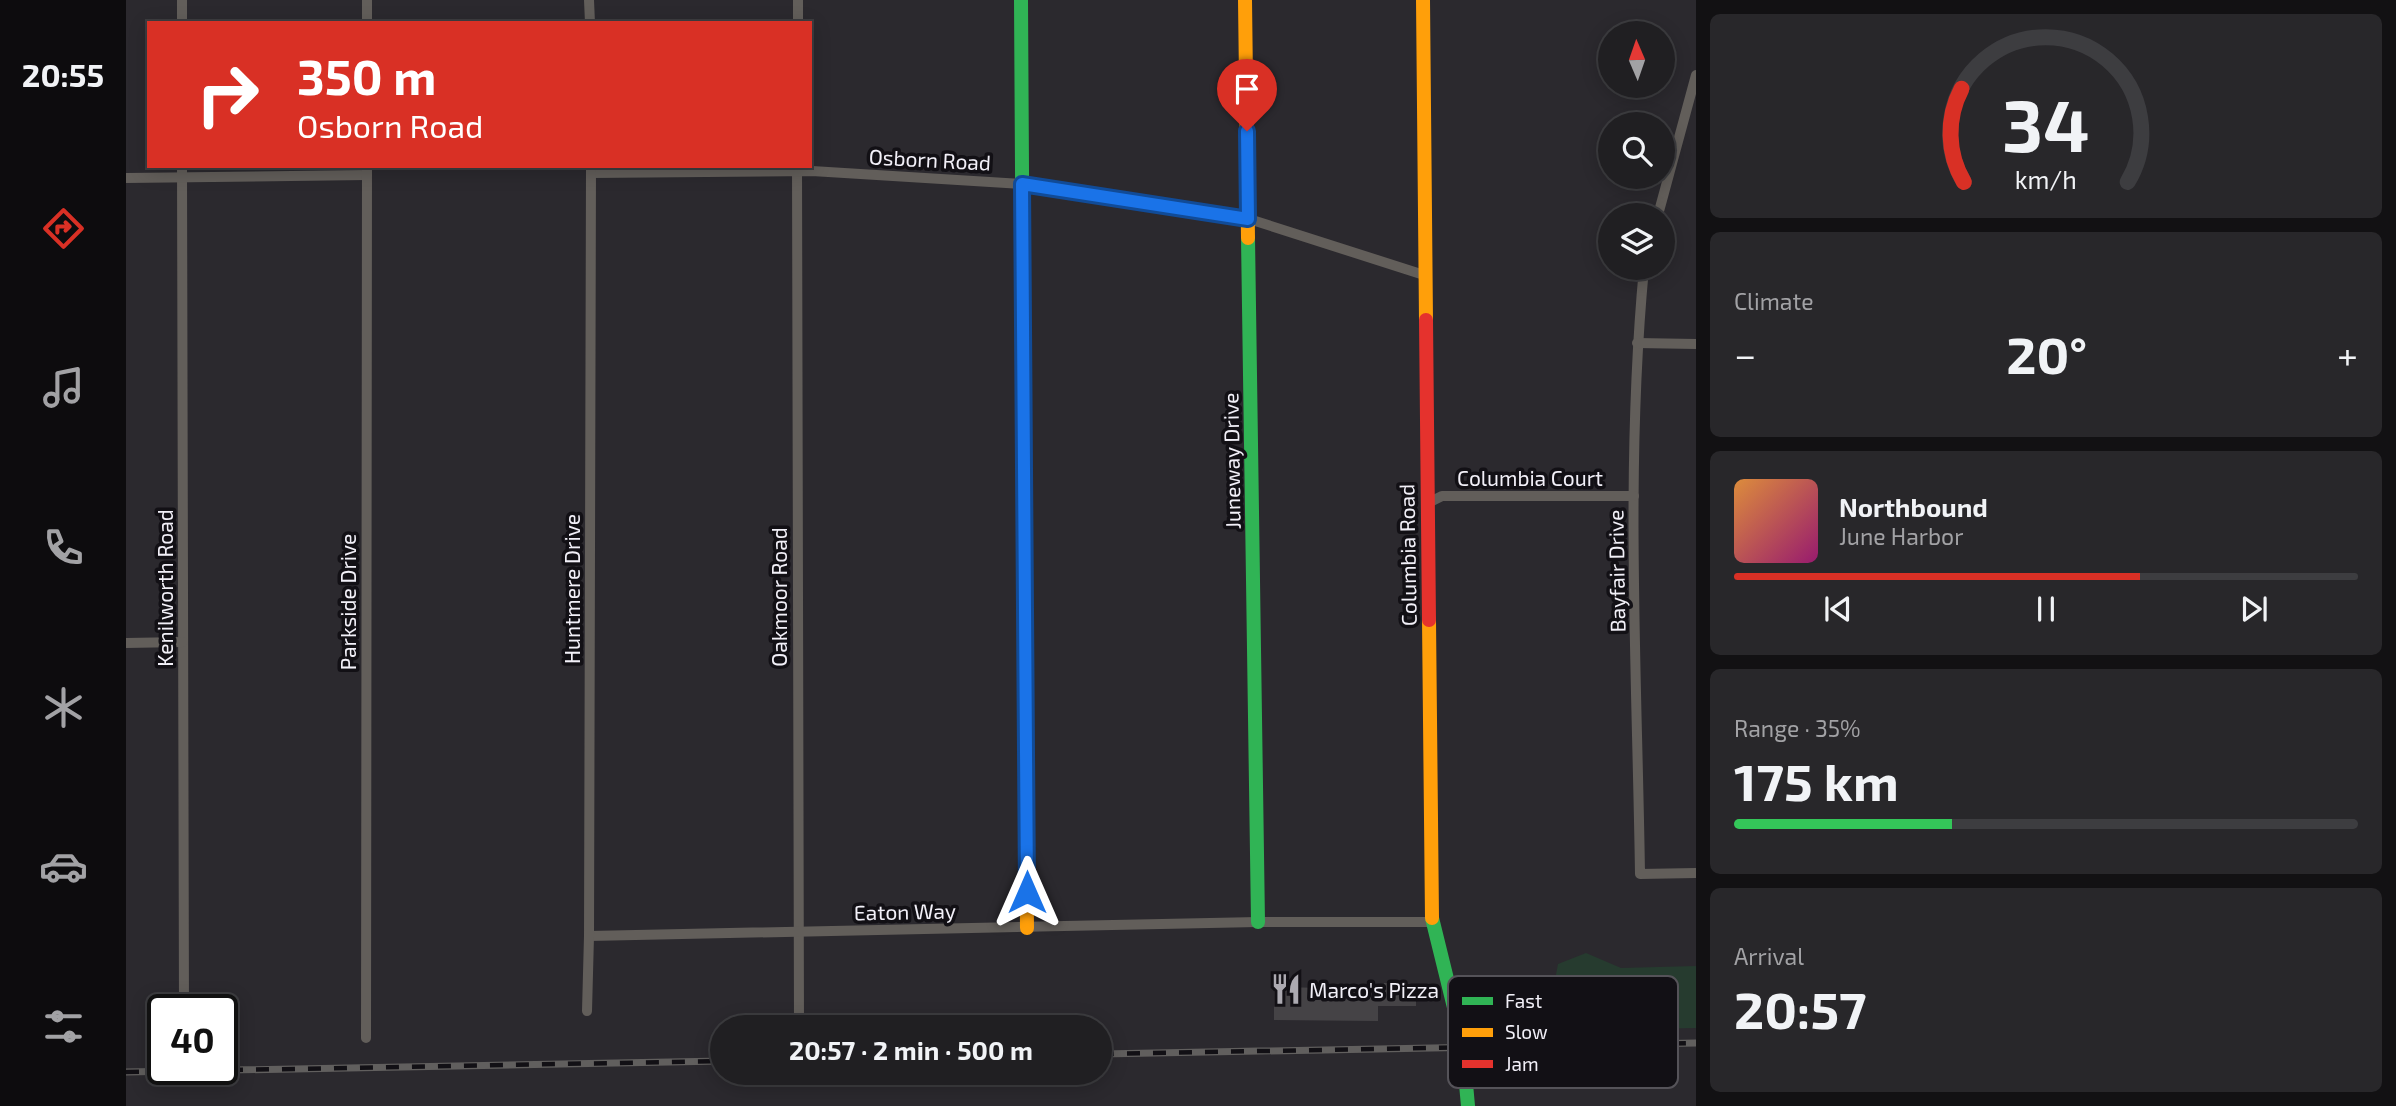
<!DOCTYPE html>
<html lang="en">
<head>
<meta charset="utf-8">
<style>
	:root { --surface:#201f22; --page:#28272a; --text:#f1f3f6; --muted:#a2a2a5; --line:#3d3d40; --accent:#d93025 }
	body { margin:0; font-family:"Exo 2",sans-serif; background:var(--page); color:var(--text); height:100vh; display:flex; flex-direction:column; font-size:26px; white-space:nowrap }
	* { box-sizing:border-box; margin:0 }
	p { font-size:23px; color:var(--muted) }
	.icon { flex:none; width:38px; height:38px; fill:none; stroke:currentColor; stroke-width:2; stroke-linecap:round; stroke-linejoin:round }
	.map { position:relative; flex:1; overflow:hidden }
	.drawer { display:flex; flex-direction:column; gap:14px; padding:14px; background:#121113; width:700px }
	.drawer>* { flex:none }
	.banner { position:absolute; left:21px; top:21px; width:665px; height:147px; border-radius:0px; box-shadow:0 4px 18px #0003,0 0 0 2px var(--line); background:#d93025; color:#fff; overflow:hidden }
	.needle { width:46px; rotate:358deg }
	.buttons { position:absolute; left:1472px; top:21px; display:grid; gap:14px }
	.buttons a { display:grid; place-items:center; width:77px; height:77px; border-radius:50%; background:var(--surface); box-shadow:0 4px 18px #0003,0 0 0 2px var(--line); font-size:35px }
	.speed { position:absolute; left:21px; top:994px; display:flex; gap:14px; font-size:35px; font-weight:700; text-align:center }
	.speed>* { display:grid; place-content:center; width:91px; height:91px; border-radius:50%; background:var(--surface); box-shadow:0 4px 18px #0003,0 0 0 2px var(--line); line-height:1 }
	.speed .limit { border:4px solid #111; border-radius:10px; background:#fff; color:#111 }
	.pin { position:absolute; display:grid; place-items:center; width:60px; height:60px; color:#fff; margin:-72px -30px; border-radius:50% 50% 50% 0; rotate:-45deg; box-shadow:0 0 7px #0007 }
	.pin .icon { rotate:45deg }
	.me { position:absolute; width:77px; margin:-38px; rotate:0deg; stroke-linejoin:round; filter:drop-shadow(0 0 5px #0008) }
	.turn { display:flex; align-items:center; gap:24px; height:147px; padding:0 35px; font-size:32px }
	.turn .icon { width:91px; height:91px; stroke-width:2.5 }
	.turn b { display:block; font-size:49px; line-height:60px }
	.big { font-size:52px; font-weight:700; line-height:1.1 }
	.drawer .tile { flex:1; display:flex; flex-direction:column; justify-content:center; gap:10px; min-width:0; padding:0 24px; border-radius:10px; background:var(--page) }
	.drawer .dial { align-items:center; gap:0 }
	.dial svg { height:182px; overflow:visible; fill:none; stroke:var(--line); stroke-width:7; stroke-linecap:round; text-anchor:middle }
	.dial text { fill:var(--text); stroke:none }
	.song { display:flex; align-items:center; gap:21px }
	.cover { width:84px; height:84px; border-radius:10px; background:linear-gradient(135deg,hsl(30 70% 55%),hsl(320 70% 35%)) }
	.played { height:7px; border-radius:4px; background:linear-gradient(90deg,var(--accent) 65%,var(--line) 65%) }
	.keys { display:flex; justify-content:space-around; direction:ltr }
	.heat { display:flex; justify-content:space-between; align-items:center; font-size:38px; direction:ltr }
	.charge { height:10px; border-radius:5px; background:linear-gradient(90deg,#34c759 35%,var(--line) 0) }
	.trip { position:absolute; left:584px; top:1015px; width:402px; height:70px; border-radius:35px; background:var(--surface); box-shadow:0 4px 18px #0003,0 0 0 2px var(--line); font-weight:700; line-height:70px; text-align:center }
	main { display:flex; flex:1; min-height:0 }
	.tabs { display:flex; flex-direction:column; width:126px; justify-content:space-around; align-items:center; background:#0d0c0e; color:var(--muted) }
	.tabs .icon { width:49px; height:49px }
	.tabs .current { color:var(--accent) }
	.tabs b { font-size:32px; color:var(--text) }
	.map>svg:first-child { display:block }
</style>
</head>
<body>
<main>
<nav class="tabs">
<b>20:55</b>
<svg class="icon current" aria-label="directions" viewBox="0 0 24 24"><path d="M12 3l9 9-9 9-9-9zM9 14v-3h6M13 9l2 2-2 2"/></svg>
<svg class="icon" aria-label="music" viewBox="0 0 24 24"><path d="M9 18V5l10-2v13"/><circle cx="6" cy="18" r="3"/><circle cx="16" cy="16" r="3"/></svg>
<svg class="icon" aria-label="phone" viewBox="0 0 24 24"><path d="M5 4h4l2 5-3 2q2 4 5 5l2-3 5 2v4C11 20 4 13 5 4z"/></svg>
<svg class="icon" aria-label="climate" viewBox="0 0 24 24"><path d="M12 3v18M4 7l16 10M4 17L20 7"/></svg>
<svg class="icon" aria-label="car" viewBox="0 0 24 24"><path d="M5 17H2v-5l4-1 3-4h7l3 4 3 1v5h-3M9 17h6M6 11h13"/><circle cx="7" cy="17" r="2"/><circle cx="17" cy="17" r="2"/></svg>
<svg class="icon" aria-label="filters" viewBox="0 0 24 24"><path d="M4 7h16M4 17h16"/><circle cx="9" cy="7" r="2"/><circle cx="15" cy="17" r="2"/></svg>
</nav>
<div class="map">
<svg width="1570" height="1106" viewBox="0 0 1570 1106">
	<rect width="100%" height="100%" fill="#2b292e"/>
	<polygon fill="#263b2f" points="1460,953 1495,968 1570,966 1570,1028 1411,1031 1411,1004 1427,990 1432,964"/>
	<polygon fill="#454346" points="1258,983 1284,983 1290,992 1290,1006 1252,1006 1252,1021 1148,1020 1148,987 1258,989"/>
	<g fill="none" stroke-linecap="round" stroke-linejoin="round">
		<g stroke="#625e5a" stroke-width="10">
			<polyline points="463,0 464,23"/>
			<polyline points="56,23 56,0"/>
			<polyline points="241,23 241,0"/>
			<polyline points="672,23 672,0"/>
			<polyline points="56,166 58,1010"/>
			<polyline points="671,166 673,1027"/>
			<polyline points="465,173 686,171 896,184 1123,219 1298,275"/>
			<polyline points="0,178 241,175"/>
			<polyline points="1532,215 1570,75"/>
			<path d="M1518,268C1499,469 1511,672 1514,874L1570,873"/>
			<polyline points="1511,343 1570,344"/>
			<polyline points="1302,503 1316,496 1508,496"/>
			<polyline points="0,643 57,642"/>
			<polyline points="463,936 1132,922 1306,922"/>
			<polyline points="461,1011 463,936 465,166"/>
			<polyline points="240,1038 241,166"/>
		</g>
		<g stroke="#30b455" stroke-width="14">
			<polyline points="895,0 899,677"/>
			<polyline points="1122,238 1132,922"/>
			<polyline points="1306,918 1336,1040 1342,1106"/>
		</g>
		<g stroke="#ff9f0a" stroke-width="14">
			<polyline points="1119,0 1122,238"/>
			<polyline points="1297,0 1300,320"/>
			<polyline points="1303,620 1306,918"/>
			<polyline points="899,677 901,928"/>
		</g>
		<polyline stroke="#e5322d" stroke-width="14" points="1300,320 1303,620"/>
		<defs>
			<g id="rail">
				<polyline points="975,1054 1570,1043"/>
				<polyline points="0,1072 597,1061"/>
			</g>
		</defs>
		<use href="#rail" stroke="#615f5e" stroke-width="7"/>
		<use href="#rail" stroke="#121015" stroke-width="4.5" stroke-dasharray="13" stroke-linecap="butt"/>
	</g>
	<g fill="none" stroke-linecap="round" stroke-linejoin="round">
		<defs>
			<polyline id="route" points="901,892 896,184 1122,219 1121,131"/>
		</defs>
		<use href="#route" stroke="#114b97" stroke-width="18"/>
		<use href="#route" stroke="#1a73e8" stroke-width="12"/>
	</g>
	<defs>
		<symbol id="restaurant-bare" viewBox="-9 -9 18 18"><path d="M-5-6h1v4h1v-4h1v4h1v-4h1v5L-1.5 .5V6h-2V.5L-5-1ZM5-6V6H3V1.5H1.5Q1.5-4 5-6Z" fill="#acaab1" stroke="#121015" stroke-width="2.5" paint-order="stroke"/></symbol>
	</defs>
	<g fill-rule="evenodd">
		<use href="#restaurant-bare" x="1138" y="967" width="44" height="44"/>
	</g>
	<g text-anchor="middle" dominant-baseline="central" stroke-width="7" stroke-linejoin="round" paint-order="stroke">
		<g font-size="21" fill="#f2f0f8" stroke="#121015">
			<text transform="translate(804 159) rotate(3)">Osborn Road</text>
			<text transform="translate(1105 461) rotate(-91)">Juneway Drive</text>
			<text x="1404" y="477">Columbia Court</text>
			<text transform="translate(1281 555) rotate(-91)">Columbia Road</text>
			<text transform="translate(1490 571) rotate(-91)">Bayfair Drive</text>
			<text transform="translate(38 588) rotate(-90)">Kenilworth Road</text>
			<text transform="translate(445 589) rotate(-90)">Huntmere Drive</text>
			<text transform="translate(652 597) rotate(-90)">Oakmoor Road</text>
			<text transform="translate(221 602) rotate(-90)">Parkside Drive</text>
			<text transform="translate(779 911) rotate(-1)">Eaton Way</text>
		</g>
		<g font-size="21" fill="#f2f0f8" stroke="#121015" text-anchor="start">
			<text x="1183" y="989">Marco's Pizza</text>
		</g>
	</g>
	<rect x="1322" y="976" width="230" height="112" rx="10" fill="#121015" stroke="#555359" stroke-width="2"/>
	<rect x="1336" y="997" width="31" height="8" fill="#30b455"/>
	<rect x="1336" y="1028" width="31" height="9" fill="#ff9f0a"/>
	<rect x="1336" y="1060" width="31" height="8" fill="#e5322d"/>
	<g font-size="19" fill="#f2f0f8">
		<text x="1379" y="1008">Fast</text>
		<text x="1379" y="1039">Slow</text>
		<text x="1379" y="1071">Jam</text>
	</g>
</svg>
<div class="buttons">
<a><svg class="needle" viewBox="-14 -14 28 28"><path d="M0-13l5 13h-10z" fill="#e53935"/><path d="M0 13l5-13h-10z" fill="#a2a2a5"/></svg></a>
<a><svg class="icon" aria-label="search" viewBox="0 0 24 24"><circle cx="10" cy="10" r="6"/><path d="M15 15l6 6"/></svg></a>
<a><svg class="icon" aria-label="layers" viewBox="0 0 24 24"><path d="M12 4l9 5-9 5-9-5zM3 14l9 5 9-5"/></svg></a>
</div>
<div class="speed"><div class="limit">40</div></div>
<div class="pin" style="left:1121px;top:131px;background:#d93025"><svg class="icon" aria-label="arrive" viewBox="0 0 24 24"><path d="M6 21V4h12l-3 4 3 4H6"/></svg></div>
<svg class="me" style="left:901px;top:892px" viewBox="-20 -20 40 40"><path d="M0-17L14 15 0 8-14 15z" fill="#1a73e8" stroke="#fff" stroke-width="4"/></svg>
<div class="trip">20:57 · 2 min · 500 m</div>
<div class="banner">
<div class="turn"><svg class="icon" aria-label="right" viewBox="0 0 24 24"><path d="M7 20v-9h11M14 6l5 5-5 5"/></svg><div><b>350 m</b>Osborn Road</div></div>
</div>
</div>
<section class="drawer">
<div class="tile dial"><svg viewBox="0 0 100 80">
<path d="M14 69A42 42 0 1 1 86 69"/>
<path d="M14 69A42 42 0 0 1 13 28" stroke="#d93025"/>
<text x="50" y="56" font-size="32" font-weight="700">34</text>
<text x="50" y="72" font-size="11">km/h</text>
</svg></div>
<div class="tile"><p>Climate</p>
<div class="heat"><a>−</a><b class="big">20°</b><a>+</a></div>
</div>
<div class="tile">
<div class="song"><i class="cover"></i><div><b>Northbound</b><p>June Harbor</p></div></div>
<div class="played"></div>
<div class="keys"><svg class="icon" aria-label="previous" viewBox="0 0 24 24"><path d="M18 5L8 12l10 7zM5 5v14"/></svg><svg class="icon" aria-label="pause" viewBox="0 0 24 24"><path d="M8 5v14M16 5v14"/></svg><svg class="icon" aria-label="next" viewBox="0 0 24 24"><path d="M6 5l10 7-10 7zM19 5v14"/></svg></div>
</div>
<div class="tile"><p>Range · 35%</p><b class="big">175 km</b><div class="charge"></div></div>
<div class="tile"><p>Arrival</p><b class="big">20:57</b></div>
</section>
</main>
</body>
</html>
